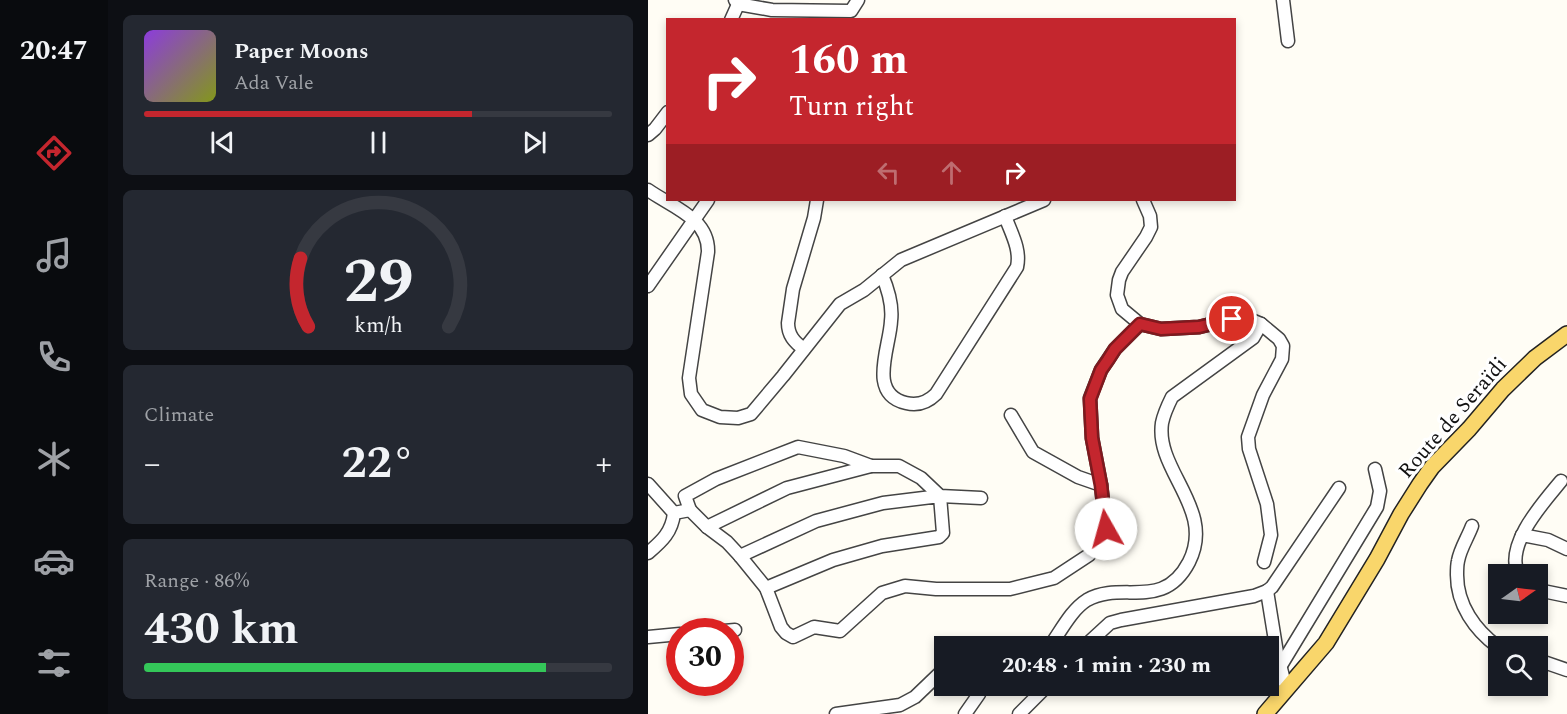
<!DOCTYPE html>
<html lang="en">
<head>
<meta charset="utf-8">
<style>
	:root { --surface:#171b24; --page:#242831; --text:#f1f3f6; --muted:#9ea1a6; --line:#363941; --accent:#c4262e }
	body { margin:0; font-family:Spectral,serif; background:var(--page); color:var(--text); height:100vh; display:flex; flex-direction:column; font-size:22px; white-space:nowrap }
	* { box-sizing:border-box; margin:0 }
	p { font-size:20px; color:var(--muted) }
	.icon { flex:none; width:33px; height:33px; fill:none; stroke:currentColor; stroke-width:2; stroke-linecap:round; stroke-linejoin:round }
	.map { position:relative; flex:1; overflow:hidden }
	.side { display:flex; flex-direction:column; gap:15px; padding:15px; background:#0d0f14; width:540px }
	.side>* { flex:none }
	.top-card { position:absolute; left:18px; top:18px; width:570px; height:183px; border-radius:0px; box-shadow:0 3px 9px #0003; background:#c4262e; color:#fff; overflow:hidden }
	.needle { width:39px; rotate:76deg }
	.tools { position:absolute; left:840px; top:564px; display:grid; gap:12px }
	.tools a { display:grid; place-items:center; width:60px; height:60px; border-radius:0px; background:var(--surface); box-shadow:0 3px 9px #0003; font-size:30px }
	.speed { position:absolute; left:18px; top:618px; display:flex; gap:12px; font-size:30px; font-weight:700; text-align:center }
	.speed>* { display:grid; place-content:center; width:78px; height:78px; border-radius:50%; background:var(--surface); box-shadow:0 3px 9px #0003; line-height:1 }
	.speed .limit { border:9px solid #d22; background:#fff; color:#111 }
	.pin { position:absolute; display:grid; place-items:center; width:51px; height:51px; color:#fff; margin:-26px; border:3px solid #fff; border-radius:50%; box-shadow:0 2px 6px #0007 }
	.me { position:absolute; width:66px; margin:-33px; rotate:353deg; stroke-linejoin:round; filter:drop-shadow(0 0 4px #0008) }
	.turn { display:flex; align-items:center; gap:21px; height:126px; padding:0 24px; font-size:27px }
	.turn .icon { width:78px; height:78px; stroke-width:2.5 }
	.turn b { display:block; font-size:42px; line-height:51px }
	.lanes { display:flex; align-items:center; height:57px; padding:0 24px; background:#0003; justify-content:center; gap:30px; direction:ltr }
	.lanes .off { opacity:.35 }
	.big { font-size:45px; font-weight:700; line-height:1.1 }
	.side .card { flex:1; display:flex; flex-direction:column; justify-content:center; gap:9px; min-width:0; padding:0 21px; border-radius:9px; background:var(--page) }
	.side .dial { align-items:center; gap:0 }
	.dial svg { height:156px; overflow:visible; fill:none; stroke:var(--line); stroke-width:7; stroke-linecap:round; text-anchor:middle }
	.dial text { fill:var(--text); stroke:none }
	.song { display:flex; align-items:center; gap:18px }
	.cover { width:72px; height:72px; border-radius:9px; background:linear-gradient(135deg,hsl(270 70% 55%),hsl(70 70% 35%)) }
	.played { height:6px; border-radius:3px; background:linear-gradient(90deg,var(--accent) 70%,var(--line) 70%) }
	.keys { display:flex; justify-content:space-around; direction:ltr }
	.heat { display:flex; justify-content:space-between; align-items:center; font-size:33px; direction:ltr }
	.charge { height:9px; border-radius:4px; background:linear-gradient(90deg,#34c759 86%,var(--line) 0) }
	.trip { position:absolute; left:286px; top:636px; width:345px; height:60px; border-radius:0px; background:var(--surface); box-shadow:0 3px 9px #0003; font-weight:700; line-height:60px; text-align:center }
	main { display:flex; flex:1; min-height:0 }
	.dock { display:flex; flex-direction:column; width:108px; justify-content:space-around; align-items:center; background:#090b0e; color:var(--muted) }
	.dock .icon { width:42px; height:42px }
	.dock .current { color:var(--accent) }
	.dock b { font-size:27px; color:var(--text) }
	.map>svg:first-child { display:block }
</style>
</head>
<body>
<main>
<nav class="dock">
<b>20:47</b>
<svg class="icon current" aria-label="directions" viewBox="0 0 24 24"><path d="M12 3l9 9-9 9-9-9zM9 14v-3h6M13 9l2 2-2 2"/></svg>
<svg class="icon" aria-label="music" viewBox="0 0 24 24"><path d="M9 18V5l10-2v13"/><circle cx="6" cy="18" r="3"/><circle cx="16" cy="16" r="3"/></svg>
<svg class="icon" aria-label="phone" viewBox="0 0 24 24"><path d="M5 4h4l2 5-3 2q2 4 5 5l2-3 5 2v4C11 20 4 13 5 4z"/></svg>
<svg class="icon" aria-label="climate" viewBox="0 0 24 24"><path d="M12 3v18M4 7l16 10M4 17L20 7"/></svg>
<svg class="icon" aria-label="car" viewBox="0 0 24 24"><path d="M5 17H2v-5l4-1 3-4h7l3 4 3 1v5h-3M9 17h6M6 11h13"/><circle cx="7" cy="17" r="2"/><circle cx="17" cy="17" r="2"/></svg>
<svg class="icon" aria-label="filters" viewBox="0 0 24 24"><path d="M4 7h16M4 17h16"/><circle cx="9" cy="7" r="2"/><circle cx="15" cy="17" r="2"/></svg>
</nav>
<section class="side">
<div class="card">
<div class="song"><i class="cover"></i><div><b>Paper Moons</b><p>Ada Vale</p></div></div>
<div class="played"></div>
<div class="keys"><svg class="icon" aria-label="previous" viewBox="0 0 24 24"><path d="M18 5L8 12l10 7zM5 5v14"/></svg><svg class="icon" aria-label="pause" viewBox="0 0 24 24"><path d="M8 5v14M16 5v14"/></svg><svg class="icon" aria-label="next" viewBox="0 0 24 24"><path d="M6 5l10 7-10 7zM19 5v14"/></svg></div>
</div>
<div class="card dial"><svg viewBox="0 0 100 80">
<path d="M14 69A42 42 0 1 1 86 69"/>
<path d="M14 69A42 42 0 0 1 10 34" stroke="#c4262e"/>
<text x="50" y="56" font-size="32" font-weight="700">29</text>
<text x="50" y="72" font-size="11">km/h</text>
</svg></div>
<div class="card"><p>Climate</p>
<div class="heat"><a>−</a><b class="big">22°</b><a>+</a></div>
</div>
<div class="card"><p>Range · 86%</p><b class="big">430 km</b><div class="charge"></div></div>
</section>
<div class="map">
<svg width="919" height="714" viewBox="0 0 919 714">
	<rect width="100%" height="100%" fill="#fffdf5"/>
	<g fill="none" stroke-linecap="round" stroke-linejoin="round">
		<defs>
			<g id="minor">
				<polyline points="87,0 90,4 124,10 203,11 210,0"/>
				<polyline points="635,0 640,41"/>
				<polyline points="83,20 92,0"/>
				<polyline points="0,135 7,129 20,112"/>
				<path d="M0,190C24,207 61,218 60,252L41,378L43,394L54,410L72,417L90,418L103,414L135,376L192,304L216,290L253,260L396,200"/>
				<polyline points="495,200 502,216 503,227 498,237 474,272 471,280 469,295 474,309 492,324 513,329 551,327 584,319 601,319 613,324 631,339 635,346 634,359 615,395 600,437 601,449 619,504 623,535 616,562"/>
				<path d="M234,275C240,289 245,305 243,321C242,347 219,394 258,403C270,406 280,402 288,394L369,267C373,249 363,233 357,216"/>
				<polyline points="0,286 60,200"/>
				<path d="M156,349C146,342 140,335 140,323L145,289L166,218L169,200"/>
				<polyline points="363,415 385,452 430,477 453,485"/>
				<path d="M0,484L26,513C24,532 14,541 0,553"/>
				<polyline points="42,510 37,496 68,479 150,447 196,456 223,466"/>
				<polyline points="26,513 42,510 59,527 79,542 92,556 118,588 133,627 138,633 145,637 166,627 192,631 234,593 257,586 288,589 362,589 406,578 441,555 458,529 453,485 444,438 442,398 453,370 467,349 492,324"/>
				<path d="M824,526C820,537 812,549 810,561C809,565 809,571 809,575C809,605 827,630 850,647"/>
				<polyline points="59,527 139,488 223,466 251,466 273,478 292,496 333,498"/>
				<polyline points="874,535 900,540 919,549"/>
				<polyline points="92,556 168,521 235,503 292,496 295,533 291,537 234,546 185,560 118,588"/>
				<path d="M870,574C857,544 895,503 913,481"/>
				<polyline points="890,590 919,596"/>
				<polyline points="619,591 629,653 637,684"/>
				<polyline points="65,632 87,630"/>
				<polyline points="0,637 32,634"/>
				<path d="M402,646C413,631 423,610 439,600C474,580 515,612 541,562C568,509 507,471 514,423C516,413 520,405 524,397L605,338L613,324"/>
				<polyline points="437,646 462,623 473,620 606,596 619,591 624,587 691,488"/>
				<polyline points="890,660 919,670"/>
				<polyline points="632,667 729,507 732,491 727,469"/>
				<polyline points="188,714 252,705 267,697 292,673 297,670"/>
				<polyline points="317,714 331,694 332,686"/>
				<polyline points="371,714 399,686"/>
			</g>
			<polyline id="major" points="617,714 678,643 729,559 753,514 772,484 784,467 821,429 855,389 887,358 919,334"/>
		</defs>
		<use href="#minor" stroke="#444" stroke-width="15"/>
		<use href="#major" stroke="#222" stroke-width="18"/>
		<use href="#minor" stroke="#fff" stroke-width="12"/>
		<use href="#major" stroke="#f9d66b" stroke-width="15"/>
	</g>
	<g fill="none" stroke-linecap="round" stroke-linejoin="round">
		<defs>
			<polyline id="route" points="458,529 453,485 444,438 442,399 453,370 460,360 467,349 492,324 513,329 551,327 584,319"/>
		</defs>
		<use href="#route" stroke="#7f191e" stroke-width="15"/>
		<use href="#route" stroke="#c4262e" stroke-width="10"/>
	</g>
	<g text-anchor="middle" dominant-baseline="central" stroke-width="6" stroke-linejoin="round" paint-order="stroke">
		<g font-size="21" fill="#111" stroke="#fff">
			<text transform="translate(805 418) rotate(-49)">Route de Seraïdi</text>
		</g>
	</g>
</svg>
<div class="tools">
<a><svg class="needle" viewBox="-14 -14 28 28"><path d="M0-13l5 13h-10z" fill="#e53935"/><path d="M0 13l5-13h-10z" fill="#9ea1a6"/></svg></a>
<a><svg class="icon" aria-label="search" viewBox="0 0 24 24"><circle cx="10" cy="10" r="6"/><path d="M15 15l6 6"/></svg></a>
</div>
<div class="speed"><div class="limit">30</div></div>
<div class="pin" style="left:584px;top:319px;background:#d93025"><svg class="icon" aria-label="arrive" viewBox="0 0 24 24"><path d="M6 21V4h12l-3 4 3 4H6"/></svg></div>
<svg class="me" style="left:458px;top:529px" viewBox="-20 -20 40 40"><circle r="19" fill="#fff"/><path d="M0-13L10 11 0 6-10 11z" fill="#c4262e"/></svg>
<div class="trip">20:48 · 1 min · 230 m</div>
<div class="top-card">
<div class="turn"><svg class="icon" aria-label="right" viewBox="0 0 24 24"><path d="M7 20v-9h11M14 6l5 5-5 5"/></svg><div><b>160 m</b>Turn right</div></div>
<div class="lanes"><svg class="icon off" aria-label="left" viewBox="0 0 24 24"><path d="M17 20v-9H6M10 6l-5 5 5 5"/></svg><svg class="icon off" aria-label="ahead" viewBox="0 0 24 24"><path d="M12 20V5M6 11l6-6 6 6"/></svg><svg class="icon" aria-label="right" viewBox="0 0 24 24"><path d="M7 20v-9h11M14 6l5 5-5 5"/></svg></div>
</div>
</div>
</main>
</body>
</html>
